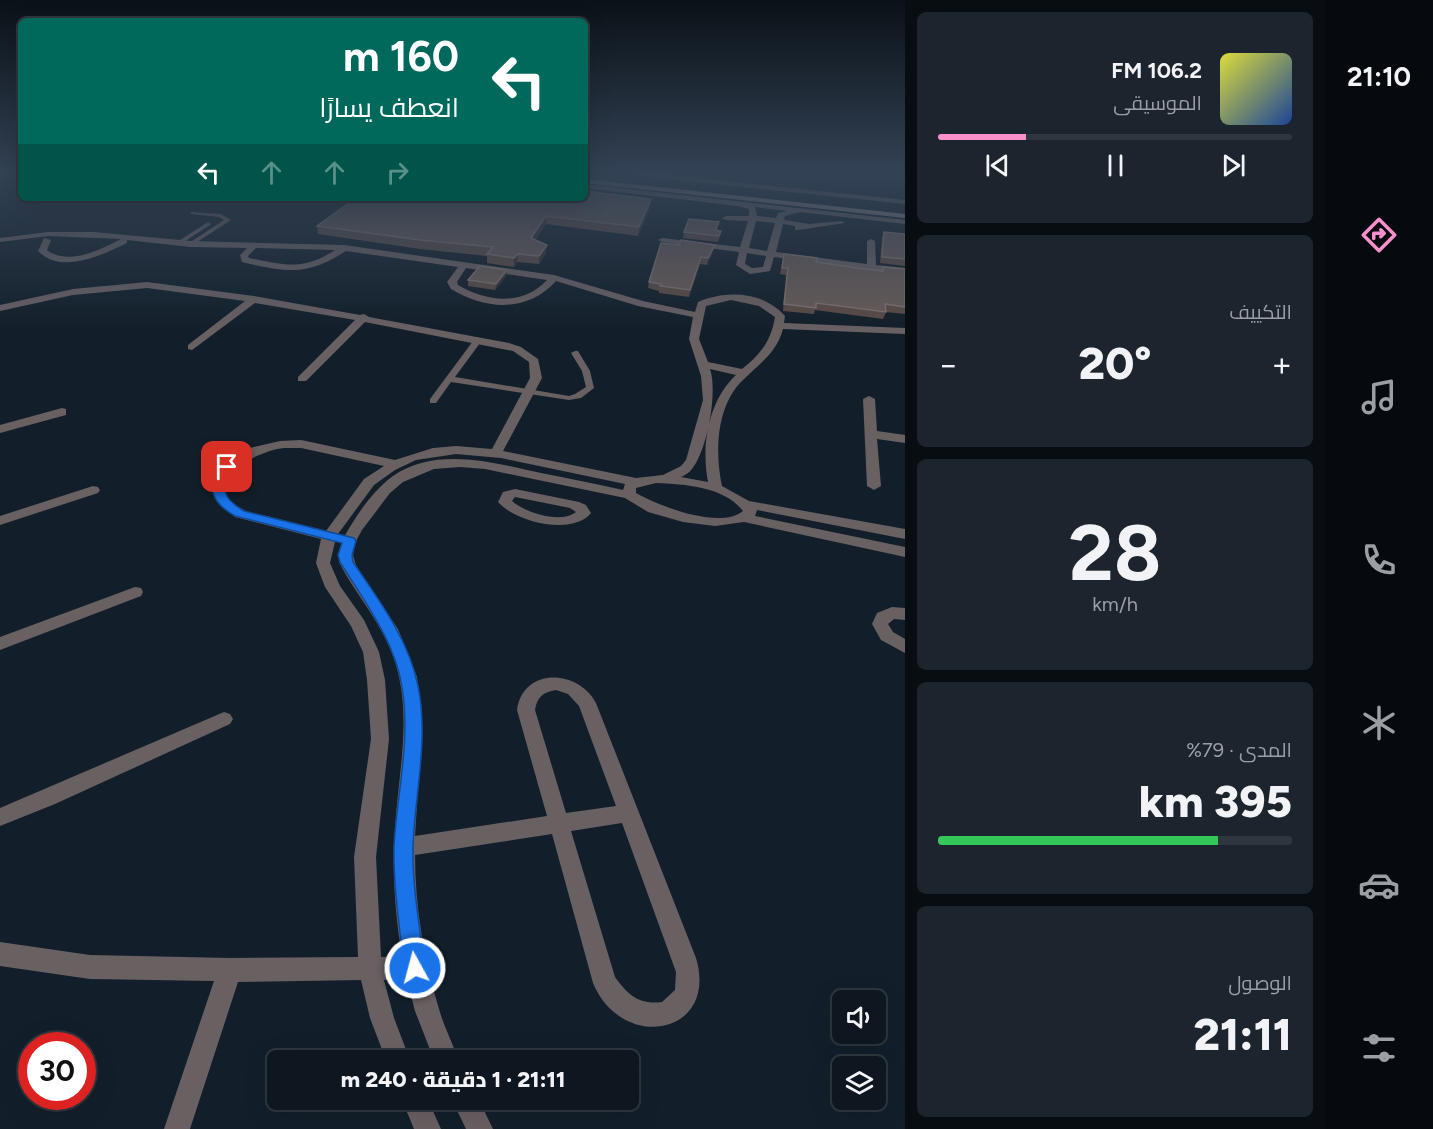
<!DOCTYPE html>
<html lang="ar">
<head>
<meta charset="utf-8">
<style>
	:root { --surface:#0e1720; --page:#1c242d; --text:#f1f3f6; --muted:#9b9fa5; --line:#2e363e; --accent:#f890cc }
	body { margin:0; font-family:Figtree,Cairo,sans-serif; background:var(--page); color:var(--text); direction:rtl; height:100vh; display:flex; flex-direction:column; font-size:22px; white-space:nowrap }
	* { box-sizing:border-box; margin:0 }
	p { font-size:20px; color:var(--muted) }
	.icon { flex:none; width:33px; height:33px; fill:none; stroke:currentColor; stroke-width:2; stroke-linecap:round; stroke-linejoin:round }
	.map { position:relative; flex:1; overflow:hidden; direction:ltr }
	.side { display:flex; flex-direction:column; gap:12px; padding:12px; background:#080d12; width:420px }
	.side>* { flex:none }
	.top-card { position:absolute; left:18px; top:18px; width:570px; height:183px; border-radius:9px; box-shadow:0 6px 24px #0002,0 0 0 2px var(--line); direction:rtl; background:#00695c; color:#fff; overflow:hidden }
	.controls { position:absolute; left:832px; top:990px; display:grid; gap:12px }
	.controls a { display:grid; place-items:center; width:54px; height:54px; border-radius:9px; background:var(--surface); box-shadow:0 6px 24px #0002,0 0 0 2px var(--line); font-size:30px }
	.speed { position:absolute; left:18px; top:1032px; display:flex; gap:12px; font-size:30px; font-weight:700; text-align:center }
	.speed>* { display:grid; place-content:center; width:78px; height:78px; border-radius:50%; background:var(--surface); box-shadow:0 6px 24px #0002,0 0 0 2px var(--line); line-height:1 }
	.speed .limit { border:9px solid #d22; background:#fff; color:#111 }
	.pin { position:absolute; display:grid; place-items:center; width:51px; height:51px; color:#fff; margin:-26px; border-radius:12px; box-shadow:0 3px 9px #0006 }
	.me { position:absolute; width:66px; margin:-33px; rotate:353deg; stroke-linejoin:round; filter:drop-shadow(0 0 4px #0008) }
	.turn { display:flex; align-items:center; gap:21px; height:126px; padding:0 30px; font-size:27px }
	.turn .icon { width:78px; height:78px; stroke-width:2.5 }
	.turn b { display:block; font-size:42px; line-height:51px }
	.lanes { display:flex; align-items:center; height:57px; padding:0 30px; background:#0003; justify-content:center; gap:30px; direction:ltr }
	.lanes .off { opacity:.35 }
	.big { font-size:45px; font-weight:800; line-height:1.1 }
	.side .widget { flex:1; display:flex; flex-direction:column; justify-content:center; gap:9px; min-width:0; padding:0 21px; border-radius:9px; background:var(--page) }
	.side .dial { align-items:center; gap:0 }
	.dial b { font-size:78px; line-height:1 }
	.song { display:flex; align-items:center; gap:18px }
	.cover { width:72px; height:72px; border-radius:9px; background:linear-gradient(135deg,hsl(60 70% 55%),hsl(220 70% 35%)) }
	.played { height:6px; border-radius:3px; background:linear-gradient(90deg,var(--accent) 25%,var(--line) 25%) }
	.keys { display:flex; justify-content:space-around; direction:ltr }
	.heat { display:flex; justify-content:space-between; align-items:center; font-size:33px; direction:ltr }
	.charge { height:9px; border-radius:4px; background:linear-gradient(90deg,#34c759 79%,var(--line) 0) }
	.trip { position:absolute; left:267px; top:1050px; width:372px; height:60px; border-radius:9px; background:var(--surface); box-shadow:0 6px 24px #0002,0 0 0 2px var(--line); font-weight:800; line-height:60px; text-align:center; direction:rtl }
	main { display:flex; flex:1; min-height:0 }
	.dock { display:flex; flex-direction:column; width:108px; justify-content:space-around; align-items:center; background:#06090d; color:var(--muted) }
	.dock .icon { width:42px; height:42px }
	.dock .selected { color:var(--accent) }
	.dock b { font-size:27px; color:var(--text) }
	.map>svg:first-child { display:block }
</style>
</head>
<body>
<main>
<nav class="dock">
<b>21:10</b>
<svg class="icon selected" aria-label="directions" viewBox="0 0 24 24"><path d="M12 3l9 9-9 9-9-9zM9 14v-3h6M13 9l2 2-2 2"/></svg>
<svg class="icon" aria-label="music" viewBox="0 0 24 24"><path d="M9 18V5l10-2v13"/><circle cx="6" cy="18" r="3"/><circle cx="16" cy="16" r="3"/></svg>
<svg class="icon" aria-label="phone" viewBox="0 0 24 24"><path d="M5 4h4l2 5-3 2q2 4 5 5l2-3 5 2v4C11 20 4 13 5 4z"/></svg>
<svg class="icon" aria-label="climate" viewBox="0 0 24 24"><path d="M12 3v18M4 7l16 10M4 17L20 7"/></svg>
<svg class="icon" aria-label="car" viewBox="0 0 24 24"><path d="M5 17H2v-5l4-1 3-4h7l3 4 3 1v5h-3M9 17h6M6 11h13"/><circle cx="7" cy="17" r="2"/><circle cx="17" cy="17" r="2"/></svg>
<svg class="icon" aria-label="filters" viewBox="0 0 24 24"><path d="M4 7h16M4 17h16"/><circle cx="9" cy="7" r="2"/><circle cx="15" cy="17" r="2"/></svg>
</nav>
<section class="side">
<div class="widget">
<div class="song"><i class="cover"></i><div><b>106.2 FM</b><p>الموسيقى</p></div></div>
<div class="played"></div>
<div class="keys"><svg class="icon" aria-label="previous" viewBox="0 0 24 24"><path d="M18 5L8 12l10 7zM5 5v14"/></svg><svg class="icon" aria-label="pause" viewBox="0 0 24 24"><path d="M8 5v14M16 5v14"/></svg><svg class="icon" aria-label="next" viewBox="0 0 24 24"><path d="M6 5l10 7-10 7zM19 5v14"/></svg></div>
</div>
<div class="widget"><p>التكييف</p>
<div class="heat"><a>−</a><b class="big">20°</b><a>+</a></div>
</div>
<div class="widget dial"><b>28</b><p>km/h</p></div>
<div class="widget"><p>المدى · 79%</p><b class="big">395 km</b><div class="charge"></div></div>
<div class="widget"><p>الوصول</p><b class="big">21:11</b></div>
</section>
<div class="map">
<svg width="905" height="1129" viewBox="0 0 905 1129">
	<rect width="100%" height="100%" fill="#121f2a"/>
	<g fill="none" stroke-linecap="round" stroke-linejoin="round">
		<g fill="#696062" fill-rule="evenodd">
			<polygon points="191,212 220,214 231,220 191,246 189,245 189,243 224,220 219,217 191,214"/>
			<polygon points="208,222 211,224 210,225 179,245 174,244"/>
			<polygon points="476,337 483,339 455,377 569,396 575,394 586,387 582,371 571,353 575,351 578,351 590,371 594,388 581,398 569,400 451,382 436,403 430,403 430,399"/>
		</g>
		<g fill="#696062" fill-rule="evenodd">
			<polygon points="635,174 657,174 905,200 905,204 638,176"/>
			<path d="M585,184L905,220V224L800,212L785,216L784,220L809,224L841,221L845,223L798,230H795V226L783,224L776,252L867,264V241L871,239L875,241L876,265L905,268V274L774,257L770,271L750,274L736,265L739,252L662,242L658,240L662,238L740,247L748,221L726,220L722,218L726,216H749V209L738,206L585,188ZM755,207L787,211L778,213L776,218L757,216ZM756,221L775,223L767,251L749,248ZM747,253L766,256L763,267L752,268L745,264Z"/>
			<polygon points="245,198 308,198 279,203"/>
			<path d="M48,232H94L191,241L344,245L554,275L643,301L695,312L698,302C726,290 763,291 785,316L784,323L905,328V334L783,329C776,355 757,365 740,383C716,409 715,454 722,486L749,501L905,529V539L757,510L755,516L905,547V557L744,522L715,526L683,522L648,512L625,498L485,469L460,467L434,469L403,482L390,493L362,530L355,543L353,555L357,569L398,629L417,677L422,728L415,836L547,816L517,710C523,667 578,669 596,703L696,958C719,1035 622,1053 593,983L552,834L415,855C415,907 424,959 439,1009C444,1027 453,1043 458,1060H434L415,1011L407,980H384L394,1018L410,1060H386L370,1018L361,980L238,982L190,1129H164L214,981L90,979L0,966V942L90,955L230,958L358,957L354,857L371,739L367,680L363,652L351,626L325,587L316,563L321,539L235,517L222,506L213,493L212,483L217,473L237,454L250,448L280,441L301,440L395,460L433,448L456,446L492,449L530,378L529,362L513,351L365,322L306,381H298V377L355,320L255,303L192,350L188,349V345L245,301L147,288L73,295L0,311V305L73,289L147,282L254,296L360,315L364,314L369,317L509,343L521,347L538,359L542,378L503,451L636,478L663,475L681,466L686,460L703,400L701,376L689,339L693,317L638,306L556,281C527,313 486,310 451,289L447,282L458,267L346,251C306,277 286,272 242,262L240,255L247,248L191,247L127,240V243C102,255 61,275 38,251L44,238L51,240L47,250C68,266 100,250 121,239L48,236L0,242V238ZM256,248L335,250C303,271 284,265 249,258L248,256ZM466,268L547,280C523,306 487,302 458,285L457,282ZM731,300L759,306L775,317C771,341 761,354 742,369L708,362L699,339L706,306ZM710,369L736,375C708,401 701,446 708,482L681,477C685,475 689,473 692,469C707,451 718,392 710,369ZM284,448H301L384,466L364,479L326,531C306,526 286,521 267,516C260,515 250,514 244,510C194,484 255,451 284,448ZM456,454L501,458L625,484L623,490C596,484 568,478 541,473C494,463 437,446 393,476C373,490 356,516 344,537L338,534L374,485L395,470L416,460ZM656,483C685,484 725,487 743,511C720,530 659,506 636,493V488ZM342,541L339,562C357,597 385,626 396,665C412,719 398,775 395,829C392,872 395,914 402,956L381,957L376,857L389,739L385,680L379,652L364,620L340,586L330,563L335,542ZM556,690L568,694L579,706L616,806L566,813L535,710C537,697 543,692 556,690ZM622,823L676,972L675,990L662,1002C639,1005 628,995 615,977L571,831Z"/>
			<polygon points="869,396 875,399 877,431 905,435 905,443 877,439 881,486 874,490 867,486 863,399"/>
			<polygon points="62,408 66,409 66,415 0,433 0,425"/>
			<polygon points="93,486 98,487 100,490 98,493 0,525 0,516"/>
			<path d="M515,489L579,502L586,505L591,513C573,536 515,522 498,502L503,492ZM515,497L570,508L576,512C561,524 526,513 512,501Z"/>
			<polygon points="135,587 141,588 143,592 141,596 0,650 0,637"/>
			<polygon points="892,607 905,608 905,620 894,619 888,624 893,632 905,639 905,653 881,640 872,624 877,613"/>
			<polygon points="224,712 230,714 233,719 230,724 55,804 0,826 0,808"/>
			<polygon points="402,1100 428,1100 441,1129 414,1129"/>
			<polygon points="452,1100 479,1100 493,1129 466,1129"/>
		</g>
		<polygon fill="#95868a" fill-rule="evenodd" points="585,179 905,214 905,218 585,183"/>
	</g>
	<g fill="#5b4b46">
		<polygon points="333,198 585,198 651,199 650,207 638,236 546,224 535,240 546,253 539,264 517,262 514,267 487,263 487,256 420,249 318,234 317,226 351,202 333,199"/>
		<polygon points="719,222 717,231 721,231 718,242 683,238 684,232"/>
		<polygon points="884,232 905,234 905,266 880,263 882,238"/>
		<polygon points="679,245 713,251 707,265 700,264 689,297 659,293 659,291 648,288 649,282"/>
		<polygon points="784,254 816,262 857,268 882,271 883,267 905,269 905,314 886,312 883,319 815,310 814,314 783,311 786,275 780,274"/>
		<polygon points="507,270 506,276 495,290 468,286 468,280"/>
	</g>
	<g fill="#383233">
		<polygon points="651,199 650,207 638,236 639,227"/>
		<polygon points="546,216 546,224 530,247 531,238"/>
		<polygon points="547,245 546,253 539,264 539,256"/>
		<polygon points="715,245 713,251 707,265 708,258"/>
		<polygon points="518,254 517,262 514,267 514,258"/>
		<polygon points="701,257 700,264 689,297 690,290"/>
		<polygon points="507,270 506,276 495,290 496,284"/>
	</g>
	<g fill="#695c58" stroke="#7c7270" stroke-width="1.5">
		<polygon points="585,191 651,199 639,227 546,216 531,238 547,245 539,256 518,254 514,258 487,254 493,247 420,240 317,226 356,198 585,198"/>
		<polygon points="689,219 719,222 715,230 721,231 719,236 684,232"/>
		<polygon points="884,232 905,234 905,259 882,257"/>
		<polygon points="681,240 715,245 708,258 701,257 690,290 660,286 661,284 649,282 661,243 679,245"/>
		<polygon points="784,254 817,258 816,262 857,268 883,271 883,267 905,269 905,307 885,304 886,312 816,303 816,308 784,304 788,268 782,268"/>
		<polygon points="480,266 507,270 496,284 468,280"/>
	</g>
	<linearGradient id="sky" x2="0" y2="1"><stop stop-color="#0a1117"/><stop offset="0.52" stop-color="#334255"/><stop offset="1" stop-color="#334255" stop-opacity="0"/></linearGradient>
	<rect width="905" height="332" fill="url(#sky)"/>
	<path fill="#1a73e8" stroke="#114b97" stroke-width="1.5" d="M227,464L233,467C219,488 223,499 244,511L354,538L356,541L352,555L353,562C379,600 409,640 418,686C429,739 415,793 413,846C412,886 420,928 425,968L422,976L415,979L407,976L404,968C400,928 393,886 394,846C397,793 411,741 402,687C395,641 364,601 340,562L338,555L342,543L235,516C211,502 206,489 223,465Z"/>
</svg>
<div class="controls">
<a><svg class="icon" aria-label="sound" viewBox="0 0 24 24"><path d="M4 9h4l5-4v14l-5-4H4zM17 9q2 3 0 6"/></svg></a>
<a><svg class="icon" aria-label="layers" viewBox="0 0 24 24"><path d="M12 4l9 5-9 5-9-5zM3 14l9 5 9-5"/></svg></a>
</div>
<div class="speed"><div class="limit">30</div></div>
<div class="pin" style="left:227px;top:467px;background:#d93025"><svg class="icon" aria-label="arrive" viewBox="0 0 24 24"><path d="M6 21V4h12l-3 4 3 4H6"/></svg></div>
<svg class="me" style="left:415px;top:968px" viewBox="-20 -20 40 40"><circle r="17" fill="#1a73e8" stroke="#fff" stroke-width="3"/><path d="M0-11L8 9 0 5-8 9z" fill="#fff"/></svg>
<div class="trip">21:11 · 1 دقيقة · 240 m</div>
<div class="top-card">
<div class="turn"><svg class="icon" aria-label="left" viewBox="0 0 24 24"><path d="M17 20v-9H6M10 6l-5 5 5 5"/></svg><div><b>160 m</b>انعطف يسارًا</div></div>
<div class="lanes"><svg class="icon" aria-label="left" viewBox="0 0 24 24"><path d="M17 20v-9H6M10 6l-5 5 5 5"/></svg><svg class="icon off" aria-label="ahead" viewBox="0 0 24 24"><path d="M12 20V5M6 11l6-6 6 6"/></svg><svg class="icon off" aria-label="ahead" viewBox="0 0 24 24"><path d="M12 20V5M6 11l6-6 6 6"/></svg><svg class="icon off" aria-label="right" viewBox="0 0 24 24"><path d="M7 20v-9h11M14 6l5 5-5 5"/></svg></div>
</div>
</div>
</main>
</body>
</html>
